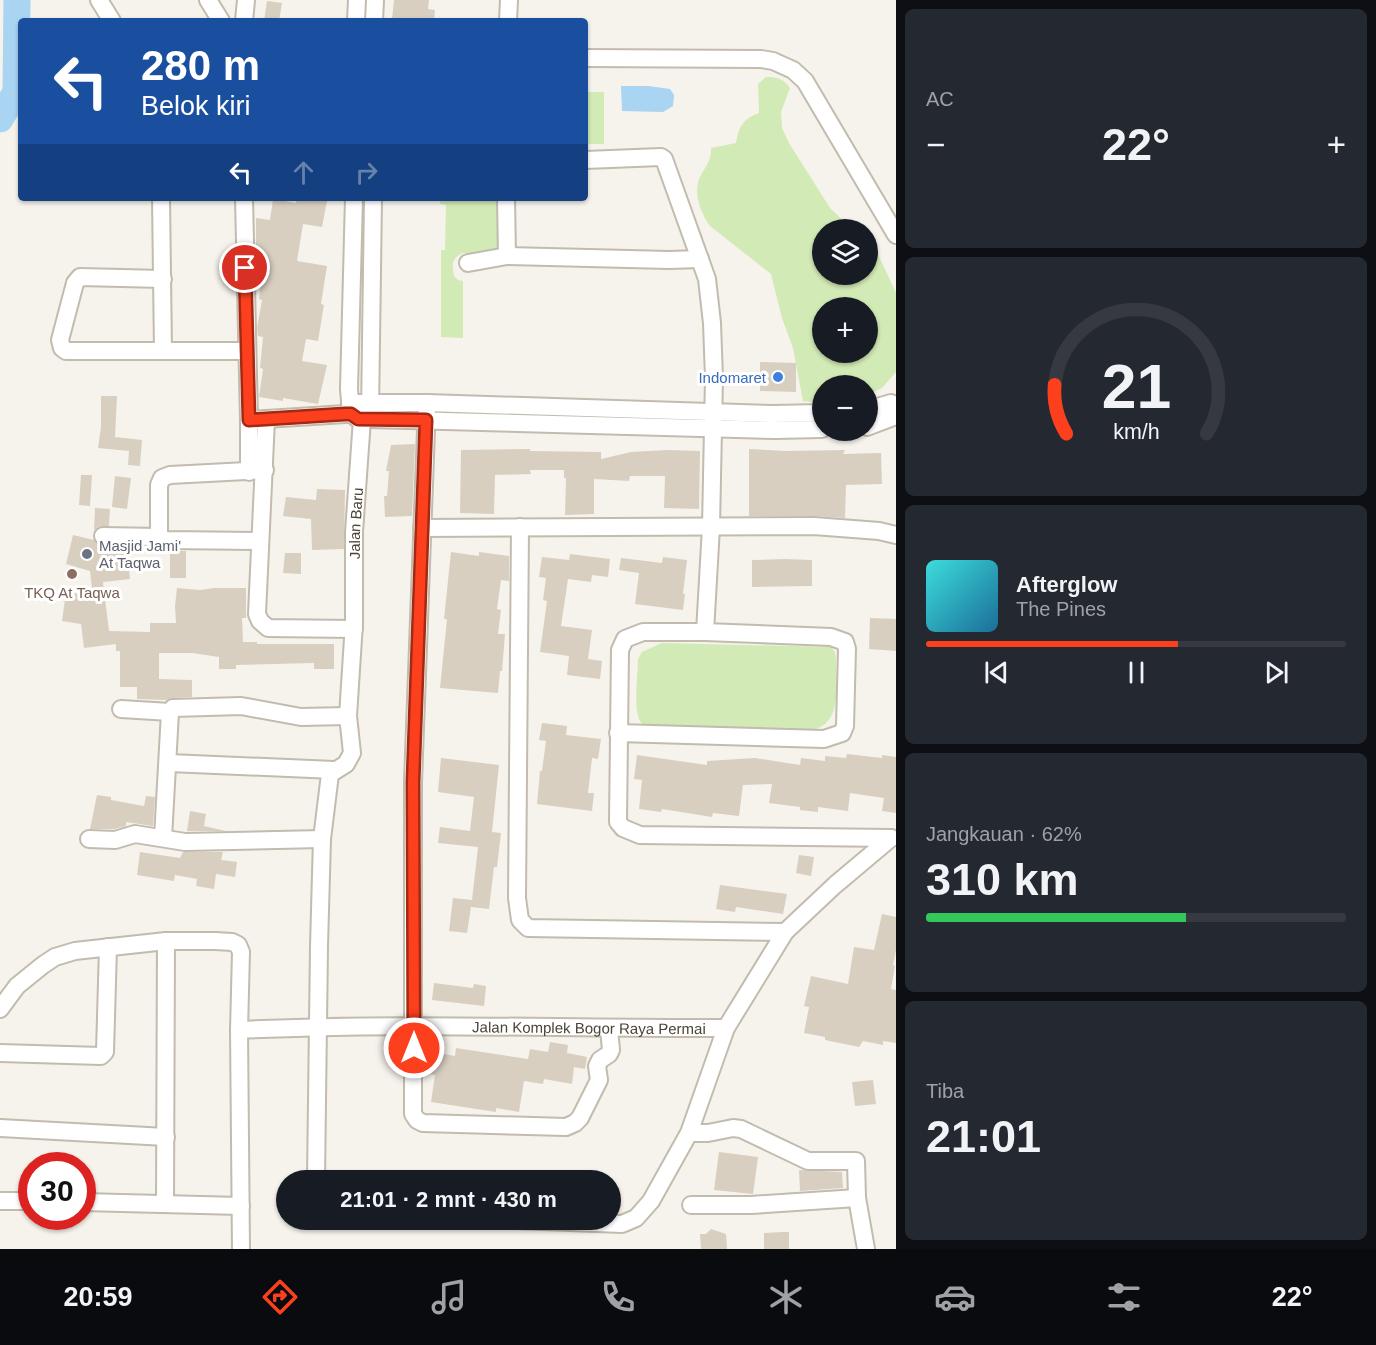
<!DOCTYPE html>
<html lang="id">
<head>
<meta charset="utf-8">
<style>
	:root { --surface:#171b24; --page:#242831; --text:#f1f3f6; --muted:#9ea1a6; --line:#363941; --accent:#fc3f1d }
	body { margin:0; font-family:Arial,sans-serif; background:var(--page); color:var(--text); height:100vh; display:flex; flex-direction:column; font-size:22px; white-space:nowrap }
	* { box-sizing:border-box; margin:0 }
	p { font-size:20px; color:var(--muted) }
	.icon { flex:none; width:33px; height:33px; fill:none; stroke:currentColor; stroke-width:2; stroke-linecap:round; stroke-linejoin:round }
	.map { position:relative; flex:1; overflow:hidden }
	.drawer { display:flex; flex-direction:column; gap:9px; padding:9px; background:#0d0f14; width:480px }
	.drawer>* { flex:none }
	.guide { position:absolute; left:18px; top:18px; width:570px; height:183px; border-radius:6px; box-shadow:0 2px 4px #0004; background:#1a4fa0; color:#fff; overflow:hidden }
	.tools { position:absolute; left:812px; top:219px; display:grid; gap:12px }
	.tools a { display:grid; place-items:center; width:66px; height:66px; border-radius:50%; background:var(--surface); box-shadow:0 2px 4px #0004; font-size:30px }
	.speed { position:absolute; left:18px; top:1152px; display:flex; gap:12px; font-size:30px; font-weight:700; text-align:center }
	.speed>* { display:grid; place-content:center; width:78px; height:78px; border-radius:50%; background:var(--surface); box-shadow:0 2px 4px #0004; line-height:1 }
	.speed .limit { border:9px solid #d22; background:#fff; color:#111 }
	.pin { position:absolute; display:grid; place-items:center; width:51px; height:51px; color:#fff; margin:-26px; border:3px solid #fff; border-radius:50%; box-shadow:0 2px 6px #0007 }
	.me { position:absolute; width:66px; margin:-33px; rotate:0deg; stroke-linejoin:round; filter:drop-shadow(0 0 4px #0008) }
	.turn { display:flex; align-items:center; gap:21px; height:126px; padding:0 24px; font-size:27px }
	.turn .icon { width:78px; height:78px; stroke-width:2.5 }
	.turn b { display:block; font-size:42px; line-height:51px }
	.lanes { display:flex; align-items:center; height:57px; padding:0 24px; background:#0003; justify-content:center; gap:30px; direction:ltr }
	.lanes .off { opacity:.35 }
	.big { font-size:45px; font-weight:700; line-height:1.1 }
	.drawer .card { flex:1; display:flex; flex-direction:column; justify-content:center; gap:9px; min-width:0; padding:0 21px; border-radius:9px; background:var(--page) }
	.drawer .dial { align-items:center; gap:0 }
	.dial svg { height:156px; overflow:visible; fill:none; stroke:var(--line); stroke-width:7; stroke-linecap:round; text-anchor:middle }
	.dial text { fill:var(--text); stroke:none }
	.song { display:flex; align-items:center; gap:18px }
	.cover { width:72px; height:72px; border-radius:9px; background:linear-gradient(135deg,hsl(180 70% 55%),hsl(200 70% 35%)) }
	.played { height:6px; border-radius:3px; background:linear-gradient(90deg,var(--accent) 60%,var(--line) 60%) }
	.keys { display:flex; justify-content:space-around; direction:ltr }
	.heat { display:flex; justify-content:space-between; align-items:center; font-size:33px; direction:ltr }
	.charge { height:9px; border-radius:4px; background:linear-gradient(90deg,#34c759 62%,var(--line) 0) }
	.trip { position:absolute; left:276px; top:1170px; width:345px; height:60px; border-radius:30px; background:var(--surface); box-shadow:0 2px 4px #0004; font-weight:700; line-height:60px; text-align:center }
	.tabs { display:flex; height:96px; justify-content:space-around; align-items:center; background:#090b0e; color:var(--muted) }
	.tabs .icon { width:42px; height:42px }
	.tabs .current { color:var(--accent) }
	.tabs b { font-size:27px; color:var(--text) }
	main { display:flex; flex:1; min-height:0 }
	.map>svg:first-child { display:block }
</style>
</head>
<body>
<main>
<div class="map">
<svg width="896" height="1249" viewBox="0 0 896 1249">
	<rect width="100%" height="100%" fill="#f6f3ec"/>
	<g fill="#d2eab5" fill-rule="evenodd">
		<path d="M766,77C777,77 784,79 790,88L781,112L782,128L789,143L830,208L852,229L822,230V274H867V243L877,252L896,293V372L882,388L867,395V386H822V403L803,401L793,348L782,318L771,274L710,226C700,212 692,191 701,175C706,166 712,159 711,148L736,143C739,126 743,119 759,113L758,84ZM822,308H867V352H822Z"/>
		<rect x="585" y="92" width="19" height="52"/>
		<path d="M440,198H513L512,258L463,253C451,258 452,265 454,276L458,280L463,281V338L441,337V250H445L446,205L440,204Z"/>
		<path d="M662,643L831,647L835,652L836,658C835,684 844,723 812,730L655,732C650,730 643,727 640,721C633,707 638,676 638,659L642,652Z"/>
	</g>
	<polygon fill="#a9d4f2" points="621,86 648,86 670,89 674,95 673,106 663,112 622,111"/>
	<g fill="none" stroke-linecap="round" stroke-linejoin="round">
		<polyline stroke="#a9d4f2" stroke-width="27" points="0,119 16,92 17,0"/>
	</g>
	<g fill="#d8cfc1">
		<polygon points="394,0 429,0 428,9 435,10 434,21 392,19"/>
		<polygon points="267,1 282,3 279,21 264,21"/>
		<polygon points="297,198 327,201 322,227 303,224 297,261 327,266 321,304 324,305 318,341 306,339 302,361 327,365 318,404 283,398 283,401 259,397 263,369 260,368 263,337 258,336 257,328 262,300 259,299 263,266 258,265 260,249 256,248 256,218 270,220 273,199 296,203"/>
		<polygon points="760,362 796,363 796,392 760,391"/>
		<polygon points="101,396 117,396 115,437 142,440 140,466 128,465 129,451 98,448 101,427"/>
		<polygon points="415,444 412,516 385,517 384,496 387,496 389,471 386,471 391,445"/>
		<polygon points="530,449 530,451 601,452 601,459 631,452 668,450 700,451 699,509 664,508 665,476 630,476 629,481 594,479 594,514 565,515 566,478 564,478 564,470 530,470 531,474 495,475 494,514 460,513 461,450"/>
		<polygon points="749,449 786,451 845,450 843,454 881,453 882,484 846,485 845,518 814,516 749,516"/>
		<polygon points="81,475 92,475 90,506 79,505"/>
		<polygon points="115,476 131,478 127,509 112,507"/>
		<polygon points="317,489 345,490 344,549 312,550 311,519 283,516 286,497 316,500"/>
		<polygon points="95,508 110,509 109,526 98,527 94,531"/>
		<polygon points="73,535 94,540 98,545 109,547 108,553 127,551 130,579 103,582 109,631 150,632 150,623 176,623 175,606 177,588 200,590 214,588 246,588 246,618 242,618 243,642 257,642 257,644 334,644 334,669 314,669 314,663 236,665 236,669 219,669 219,657 192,653 159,653 159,679 192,680 192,697 173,698 166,700 137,699 137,687 120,687 120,651 116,651 116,644 84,648 81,624 62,621 66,592 93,596 90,571 66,564"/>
		<rect x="170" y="551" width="16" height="27"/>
		<polygon points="451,552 479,556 479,552 509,556 509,581 501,580 497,609 501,610 498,634 505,634 502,671 500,671 498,693 440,688 447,619 444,619"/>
		<polygon points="285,553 301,553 301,574 283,573"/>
		<polygon points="570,554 610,559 608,577 592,575 591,582 568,579 561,626 592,630 588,659 602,661 600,679 567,675 569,656 540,652 547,601 543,600 546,578 539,577 542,557 569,560"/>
		<polygon points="663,557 687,560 683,594 685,594 683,610 635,604 639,573 619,570 621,558 662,563"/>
		<polygon points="785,559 812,560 812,586 752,587 752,560"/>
		<polygon points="870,618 896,619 896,651 869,649"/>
		<polygon points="542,723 567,726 566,735 601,739 598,759 592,758 588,793 594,793 592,811 537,804 540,771 542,771 546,741 539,740"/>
		<polygon points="847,754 882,758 882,755 896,757 896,813 882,811 884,798 850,793 848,811 818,807 818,812 800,810 800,807 769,803 772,784 743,785 739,816 713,813 712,817 662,809 661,812 639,809 642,780 634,779 637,755 707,765 707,761 755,758 800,765 801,758 825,761 825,756 846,758"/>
		<polygon points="441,758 499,765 492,832 501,833 497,867 494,867 489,909 471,907 467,933 449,931 453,898 472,900 478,847 438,843 440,827 470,831 474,797 438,792"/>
		<polygon points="97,795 111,797 111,800 144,806 146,796 155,797 153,826 126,822 126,826 114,829 90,829"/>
		<polygon points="190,811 206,814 204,826 226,831 187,831"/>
		<polygon points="140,852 180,858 183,852 223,852 221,860 237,862 235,877 216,874 214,889 196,886 197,879 175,875 174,881 137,875"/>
		<polygon points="799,855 814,857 811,876 796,873"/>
		<polygon points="720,885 787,894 783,914 736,907 735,912 716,909"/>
		<polygon points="882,914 896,917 896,950 893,965 895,966 891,989 896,990 896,1043 883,1041 883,1045 863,1041 859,1047 825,1040 825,1037 804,1033 809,1007 804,1006 811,976 848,984 854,947 874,950"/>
		<polygon points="434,983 473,988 474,984 486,986 484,1006 432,1000"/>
		<polygon points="550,1042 568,1045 567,1053 587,1057 585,1069 574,1067 572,1084 544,1079 543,1084 524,1081 519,1112 496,1108 496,1112 431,1102 435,1075 430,1074 434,1052 455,1056 456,1048 528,1059 530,1049 548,1052"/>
		<polygon points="873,1080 876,1104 855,1106 852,1082"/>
		<polygon points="719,1152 758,1157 753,1194 714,1190"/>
		<polygon points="799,1170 842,1172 843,1188 800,1191"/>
		<polygon points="711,1229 726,1234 727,1249 701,1249 700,1234 706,1234"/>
		<polygon points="783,1232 789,1232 789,1249 764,1249 764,1233"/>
	</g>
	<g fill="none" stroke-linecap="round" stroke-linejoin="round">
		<defs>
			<g id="street">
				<polyline points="99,0 112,21"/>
				<polyline points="208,0 221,21"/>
				<polyline points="244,21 246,0"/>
				<polyline points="356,21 357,0"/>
				<polyline points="374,21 375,0"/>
				<polyline points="508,21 509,0"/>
				<polyline points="585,58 761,59 773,61 793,70 805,81 896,235"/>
				<polyline points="585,160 661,157 664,159 707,279 712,323 714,378 711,527 705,632 643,632 625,639 620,650 618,822 623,828 640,835 891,838"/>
				<polyline points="161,198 163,351"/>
				<polyline points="244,198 249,420 345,414 352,414 358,419 370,419 775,430 822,429"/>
				<polyline points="506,198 507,256"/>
				<polyline points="468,263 507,256 669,260 700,259"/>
				<polyline points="163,279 80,277 75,283 60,340 62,348 66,351 247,351"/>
				<polyline points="350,403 427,403 773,414 822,413"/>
				<polyline points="427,403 413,782 413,1114 417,1120 423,1123 566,1127 575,1123 580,1118 599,1080 597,1066 600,1060 609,1054 611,1050 609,1029"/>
				<polyline points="867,410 891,403"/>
				<polyline points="351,413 349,389 354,198"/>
				<polyline points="370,413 373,198"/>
				<polyline points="266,419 257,614 260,621 268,628 354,629"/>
				<polyline points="867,427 896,416"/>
				<polyline points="249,472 249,420"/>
				<polyline points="520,527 517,898 520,920 528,928 785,932"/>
				<polyline points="422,528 814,526 879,531 896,535"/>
				<polyline points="103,536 159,537"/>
				<polyline points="260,541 166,540 159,537 159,485 162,478 170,475 265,470"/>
				<polyline points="121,709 170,712"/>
				<polyline points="618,733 824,739 842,733 845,726 847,649 845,642 831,637 705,632"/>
				<polyline points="169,763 334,770"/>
				<polyline points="163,838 170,712 173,708 241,706 301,717 348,716"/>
				<polyline points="89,839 115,840 135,834 185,842 322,839"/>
				<polyline points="0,1009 17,986 43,965 55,957 75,951 166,941 215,941 232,942 238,945 241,952 239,1030 241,1249"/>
				<path id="s1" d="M239,1030C401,1022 564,1029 726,1028"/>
				<polyline points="0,1053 101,1056 105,1052 108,947"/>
				<polyline points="0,1128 166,1137"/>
				<polyline points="689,1133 708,1133 733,1128 741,1129 808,1161 856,1161 857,1198 866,1249"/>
				<path id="s2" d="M316,1180L319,946L322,839L330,774L346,764L352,753L348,716L354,623V532L362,419"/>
				<polyline points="0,1201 32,1201"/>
				<polyline points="82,1202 241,1206"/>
				<polyline points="165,1203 166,941"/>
				<polyline points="691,1205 751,1205 857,1198"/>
				<polyline points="517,1220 622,1224 636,1218 651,1201 689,1133 726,1028 785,932 835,885 891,838"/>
			</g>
		</defs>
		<use href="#street" stroke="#c2bbae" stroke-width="20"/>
		<use href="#street" stroke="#fff" stroke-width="16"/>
	</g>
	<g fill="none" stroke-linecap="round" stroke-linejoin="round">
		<defs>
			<polyline id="route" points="245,268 249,420 345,414 351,414 358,419 426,420 413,782 414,1048"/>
		</defs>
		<use href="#route" stroke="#a42913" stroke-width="15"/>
		<use href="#route" stroke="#fc3f1d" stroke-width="10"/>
	</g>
	<circle fill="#3f7fe0" stroke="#fff" stroke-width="2" cx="778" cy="377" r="6"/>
	<circle fill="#6b7280" stroke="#fff" stroke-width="2" cx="87" cy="554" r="6"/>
	<circle fill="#8d6e63" stroke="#fff" stroke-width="2" cx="72" cy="574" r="6"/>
	<g text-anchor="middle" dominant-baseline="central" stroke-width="6" stroke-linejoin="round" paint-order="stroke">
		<g font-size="15" fill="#366cbe" stroke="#fff" text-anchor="end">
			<text x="766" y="377">Indomaret</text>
		</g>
		<g font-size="15" fill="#4b4439" stroke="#fff">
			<text stroke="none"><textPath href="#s2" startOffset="668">Jalan Baru</textPath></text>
			<text stroke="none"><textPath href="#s1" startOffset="350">Jalan Komplek Bogor Raya Permai</textPath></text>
		</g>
		<g font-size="15" fill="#5b616d" stroke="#fff" text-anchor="start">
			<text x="99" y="545">Masjid Jami'<tspan x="99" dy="17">At Taqwa</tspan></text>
		</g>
		<g font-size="15" fill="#785e54" stroke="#fff">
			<text x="72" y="592">TKQ At Taqwa</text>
		</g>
	</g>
</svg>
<div class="tools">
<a><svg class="icon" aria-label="layers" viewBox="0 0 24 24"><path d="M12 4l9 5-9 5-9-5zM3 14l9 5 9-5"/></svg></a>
<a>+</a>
<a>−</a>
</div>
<div class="speed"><div class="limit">30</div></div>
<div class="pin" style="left:245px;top:268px;background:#d93025"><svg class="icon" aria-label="arrive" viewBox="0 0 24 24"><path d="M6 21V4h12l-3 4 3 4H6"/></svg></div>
<svg class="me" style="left:414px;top:1048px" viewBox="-20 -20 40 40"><circle r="17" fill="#fc3f1d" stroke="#fff" stroke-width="3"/><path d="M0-11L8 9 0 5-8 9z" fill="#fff"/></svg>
<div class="trip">21:01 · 2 mnt · 430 m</div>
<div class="guide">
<div class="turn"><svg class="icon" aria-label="left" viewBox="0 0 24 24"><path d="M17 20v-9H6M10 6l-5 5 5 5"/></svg><div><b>280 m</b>Belok kiri</div></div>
<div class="lanes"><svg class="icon" aria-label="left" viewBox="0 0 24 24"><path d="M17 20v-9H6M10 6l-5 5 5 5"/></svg><svg class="icon off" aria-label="ahead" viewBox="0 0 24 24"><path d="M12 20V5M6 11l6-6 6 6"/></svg><svg class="icon off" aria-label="right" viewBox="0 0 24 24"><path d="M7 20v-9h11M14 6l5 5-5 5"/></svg></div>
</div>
</div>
<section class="drawer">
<div class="card"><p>AC</p>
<div class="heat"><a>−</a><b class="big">22°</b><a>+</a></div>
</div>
<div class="card dial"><svg viewBox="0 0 100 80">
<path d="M14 69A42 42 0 1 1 86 69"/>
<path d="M14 69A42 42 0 0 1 8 44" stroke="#fc3f1d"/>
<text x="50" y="56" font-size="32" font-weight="700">21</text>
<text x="50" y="72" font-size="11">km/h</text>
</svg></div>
<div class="card">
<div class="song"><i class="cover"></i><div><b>Afterglow</b><p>The Pines</p></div></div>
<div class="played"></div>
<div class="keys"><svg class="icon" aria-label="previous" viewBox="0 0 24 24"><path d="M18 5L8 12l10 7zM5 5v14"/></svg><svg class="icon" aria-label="pause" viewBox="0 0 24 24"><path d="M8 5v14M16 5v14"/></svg><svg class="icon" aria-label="next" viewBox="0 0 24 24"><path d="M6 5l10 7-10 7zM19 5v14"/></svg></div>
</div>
<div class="card"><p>Jangkauan · 62%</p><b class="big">310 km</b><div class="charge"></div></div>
<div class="card"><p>Tiba</p><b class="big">21:01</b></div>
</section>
</main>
<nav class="tabs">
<b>20:59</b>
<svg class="icon current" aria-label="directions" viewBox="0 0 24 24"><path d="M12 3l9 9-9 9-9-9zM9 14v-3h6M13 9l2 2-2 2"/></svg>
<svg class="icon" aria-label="music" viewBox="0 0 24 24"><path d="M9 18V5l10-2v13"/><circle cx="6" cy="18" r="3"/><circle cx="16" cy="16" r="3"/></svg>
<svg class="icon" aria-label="phone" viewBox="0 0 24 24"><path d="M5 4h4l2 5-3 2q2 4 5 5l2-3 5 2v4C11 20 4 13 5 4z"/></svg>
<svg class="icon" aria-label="climate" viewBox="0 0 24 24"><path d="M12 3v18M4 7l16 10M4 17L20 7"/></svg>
<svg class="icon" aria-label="car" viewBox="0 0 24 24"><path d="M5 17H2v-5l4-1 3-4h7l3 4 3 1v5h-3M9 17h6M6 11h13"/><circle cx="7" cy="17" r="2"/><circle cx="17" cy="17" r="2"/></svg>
<svg class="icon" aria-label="filters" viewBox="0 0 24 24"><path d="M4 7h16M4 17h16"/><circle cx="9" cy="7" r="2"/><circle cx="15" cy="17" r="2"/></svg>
<b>22°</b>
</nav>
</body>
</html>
